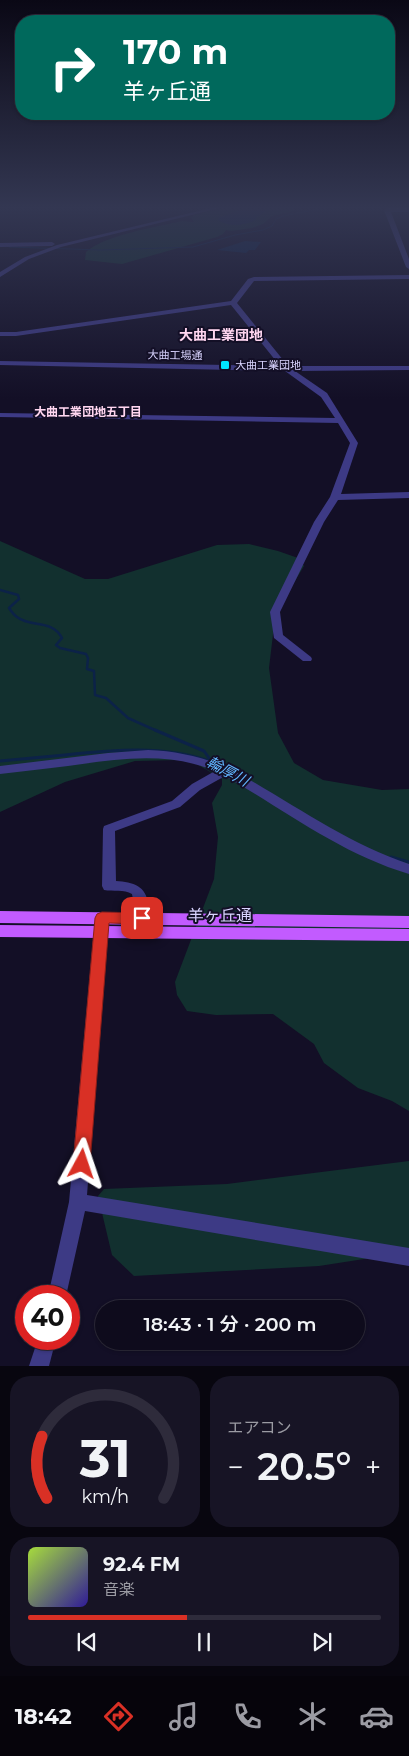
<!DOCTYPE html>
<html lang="ja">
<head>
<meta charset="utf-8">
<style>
	:root { --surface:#0e0b1c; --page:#171425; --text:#f1f3f6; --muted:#9b9ba3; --line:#2e2b3b; --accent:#d93025 }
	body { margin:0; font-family:Montserrat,"Noto Sans JP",sans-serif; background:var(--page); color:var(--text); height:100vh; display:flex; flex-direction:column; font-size:19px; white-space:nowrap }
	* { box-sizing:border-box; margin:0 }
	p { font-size:16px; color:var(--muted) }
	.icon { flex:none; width:28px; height:28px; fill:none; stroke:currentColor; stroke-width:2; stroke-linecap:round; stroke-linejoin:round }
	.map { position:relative; height:1366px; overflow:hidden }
	.sheet { display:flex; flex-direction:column; gap:10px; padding:10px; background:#08060f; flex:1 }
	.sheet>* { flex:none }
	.guide { position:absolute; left:15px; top:15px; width:380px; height:105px; border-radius:20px; box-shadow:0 1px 4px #0004,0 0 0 1px var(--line); background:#00695c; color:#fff; overflow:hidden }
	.speed { position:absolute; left:15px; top:1285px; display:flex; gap:10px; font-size:25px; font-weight:700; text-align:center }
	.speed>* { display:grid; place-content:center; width:65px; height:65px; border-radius:50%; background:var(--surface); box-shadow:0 1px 4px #0004,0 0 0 1px var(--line); line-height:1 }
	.speed .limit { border:8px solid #d22; background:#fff; color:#111 }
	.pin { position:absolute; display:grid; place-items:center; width:42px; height:42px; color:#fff; margin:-21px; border-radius:10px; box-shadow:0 2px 8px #0006 }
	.me { position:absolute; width:55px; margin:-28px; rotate:5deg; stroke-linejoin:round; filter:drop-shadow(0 0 4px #0008) }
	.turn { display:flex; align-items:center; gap:18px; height:105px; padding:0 25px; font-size:22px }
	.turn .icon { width:65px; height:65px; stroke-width:2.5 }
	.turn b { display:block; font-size:35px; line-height:42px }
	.big { font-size:38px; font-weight:600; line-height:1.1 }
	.sheet .tile { flex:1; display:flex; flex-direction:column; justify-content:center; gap:8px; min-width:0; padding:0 18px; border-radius:20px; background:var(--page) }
	.sheet .dial { align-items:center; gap:0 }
	.dial svg { height:130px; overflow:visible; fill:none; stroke:var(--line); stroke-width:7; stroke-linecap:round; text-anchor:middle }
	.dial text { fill:var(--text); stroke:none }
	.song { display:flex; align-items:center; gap:15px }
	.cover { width:60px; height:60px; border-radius:8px; background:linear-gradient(135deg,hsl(80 70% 55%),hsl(250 70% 35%)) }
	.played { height:5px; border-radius:2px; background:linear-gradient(90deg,var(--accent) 45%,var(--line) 45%) }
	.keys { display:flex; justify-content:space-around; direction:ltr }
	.heat { display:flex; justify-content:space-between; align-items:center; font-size:28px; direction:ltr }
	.sheet .tiles { flex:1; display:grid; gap:10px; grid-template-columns:1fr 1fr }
	.tile:last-child { grid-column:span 2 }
	.trip { position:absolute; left:95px; top:1300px; width:270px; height:50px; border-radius:25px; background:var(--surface); box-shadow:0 1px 4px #0004,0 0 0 1px var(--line); font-weight:600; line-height:50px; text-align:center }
	.tabs { display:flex; height:80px; justify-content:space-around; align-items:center; background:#06040b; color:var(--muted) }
	.tabs .icon { width:35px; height:35px }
	.tabs .selected { color:var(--accent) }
	.tabs b { font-size:22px; color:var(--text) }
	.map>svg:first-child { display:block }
</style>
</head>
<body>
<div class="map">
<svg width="409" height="1366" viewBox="0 0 409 1366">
	<rect width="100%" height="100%" fill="#130f26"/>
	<g fill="#12302f">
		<path d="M223,208H295L294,211L272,216L263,224L252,228L231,231L226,230L223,234L217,237L122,264L85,260L86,252C105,235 156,227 182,221L194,222L191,218L194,215Z"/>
		<polygon points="0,541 85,579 108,579 217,545 249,544 278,551 298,558 304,566 283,601 274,626 269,668 278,733 294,763 323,780 382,790 409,789 409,1111 392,1101 358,1088 324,1063 314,1044 273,1014 216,1015 187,1011 177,995 175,982 214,879 218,837 212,803 222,785 222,779 195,763 178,760 135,761 65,782 0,812"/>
		<polygon points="409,1161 409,1252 319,1266 134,1276 112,1255 98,1196 104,1189 227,1184"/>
	</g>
	<g fill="#0c2248">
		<path d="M248,208L268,209L256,218V220C245,226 228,227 218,220L220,217Z"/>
		<polygon points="245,241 261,242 255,250 249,250 246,253 217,250"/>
	</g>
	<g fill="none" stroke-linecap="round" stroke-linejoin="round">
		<polyline stroke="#0c2248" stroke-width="1" points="9,247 101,250 193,247 235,235 263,230 272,226 276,219 283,216 324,208"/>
		<path stroke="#0c2248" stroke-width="2.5" d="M0,590L18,595L19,599L9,608C11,611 14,615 17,617C31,628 52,619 62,638L56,645L60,648L86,654L88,658L87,669L94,671L95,695L106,698L128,718L157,731"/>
		<g stroke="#0c2248" stroke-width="3">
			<polyline points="155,730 204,751 209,758"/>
			<path d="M0,761C22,759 43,757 65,755C121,749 175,744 227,768"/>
			<polyline points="391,857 409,862"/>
		</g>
		<g fill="#3d3a85" fill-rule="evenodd">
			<polygon points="211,208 220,208 61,247 29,259 0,277 0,272 25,257 57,245"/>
			<polygon points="387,208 409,208 409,212 391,212 409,259 409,269 406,267 384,210"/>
			<polygon points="0,243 52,242 55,244 52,246 0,247"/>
			<polygon points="409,275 409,279 254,281 237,303 288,366 409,366 409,370 295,371 327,393 358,443 341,494 409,492 409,498 338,500 324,522 280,612 283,635 311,657 312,659 311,661 303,661 274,638 270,612 314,522 330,497 350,443 338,423 0,417 0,413 335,418 321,397 285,371 0,365 0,361 280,366 231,305 16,336 0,336 0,332 16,332 231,301 248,279 254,277"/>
			<path d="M148,750C177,751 202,757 229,768C289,801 344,842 409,864V874C341,854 286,811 225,776L200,790L180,807L115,831L116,881C133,882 147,886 148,905C149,911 150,916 147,922L142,923L137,922L132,894C124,889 113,892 104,890L102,886L103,829L104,826L172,801L192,784L215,771C168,751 117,759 68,766C46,769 23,771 0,774V766L108,753Z"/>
			<polygon points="102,913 107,914 109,918 87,1195 409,1248 409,1266 85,1211 66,1296 48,1296 69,1202 95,918 97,914"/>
			<polygon points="38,1339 56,1339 49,1366 29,1366"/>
		</g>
		<g fill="#c25bff" fill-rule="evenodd">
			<polygon points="0,911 409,916 409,928 0,923"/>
			<polygon points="0,925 409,929 409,941 0,937"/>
		</g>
	</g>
	<linearGradient id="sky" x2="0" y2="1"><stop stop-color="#0a0815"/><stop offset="0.52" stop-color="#333752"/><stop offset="1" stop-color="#333752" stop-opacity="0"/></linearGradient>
	<rect width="409" height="399" fill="url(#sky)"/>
	<polygon fill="#d93025" stroke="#8d1f18" points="102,912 142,913 147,914 149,918 147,922 142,924 109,923 90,1164 88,1169 82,1171 76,1169 73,1164 95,918 97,914"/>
	<rect fill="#00e5ff" stroke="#130f26" stroke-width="2" x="220" y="360" width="10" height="10" rx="2.5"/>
	<g text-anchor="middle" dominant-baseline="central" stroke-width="4" stroke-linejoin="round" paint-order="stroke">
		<g font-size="11" fill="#d9d4ff" stroke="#130f26">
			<text transform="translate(175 355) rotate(1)">大曲工場通</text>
		</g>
		<g font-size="11" fill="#d9d4ff" stroke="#130f26" text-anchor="start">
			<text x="235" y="365">大曲工業団地</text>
		</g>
		<g font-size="12" font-weight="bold" fill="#ffd6f0" stroke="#130f26">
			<text x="88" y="411">大曲工業団地五丁目</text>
		</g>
		<g font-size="14" font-weight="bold" fill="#ffd6f0" stroke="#130f26">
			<text x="221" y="335">大曲工業団地</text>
		</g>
		<g font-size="15" font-style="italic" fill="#62b6ff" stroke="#130f26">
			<text transform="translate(228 771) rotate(28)">輪厚川</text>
		</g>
		<g font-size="16" fill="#d9d4ff" stroke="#130f26">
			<text x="220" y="915">羊ヶ丘通</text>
		</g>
	</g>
</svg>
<div class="speed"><div class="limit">40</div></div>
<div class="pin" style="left:142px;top:918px;background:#d93025"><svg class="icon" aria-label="arrive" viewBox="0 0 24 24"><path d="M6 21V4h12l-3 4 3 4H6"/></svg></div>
<svg class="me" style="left:82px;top:1164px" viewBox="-20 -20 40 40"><path d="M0-17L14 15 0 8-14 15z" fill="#d93025" stroke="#fff" stroke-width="4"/></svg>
<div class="trip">18:43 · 1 分 · 200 m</div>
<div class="guide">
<div class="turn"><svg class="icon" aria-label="right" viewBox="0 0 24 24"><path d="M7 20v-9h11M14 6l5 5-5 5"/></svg><div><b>170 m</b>羊ヶ丘通</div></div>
</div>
</div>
<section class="sheet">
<div class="tiles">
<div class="tile dial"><svg viewBox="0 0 100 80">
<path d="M14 69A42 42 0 1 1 86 69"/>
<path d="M14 69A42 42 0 0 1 11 31" stroke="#d93025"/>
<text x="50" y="56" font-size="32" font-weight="700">31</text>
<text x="50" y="72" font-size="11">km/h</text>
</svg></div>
<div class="tile"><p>エアコン</p>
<div class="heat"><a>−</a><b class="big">20.5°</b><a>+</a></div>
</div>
<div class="tile">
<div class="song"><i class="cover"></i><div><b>92.4 FM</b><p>音楽</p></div></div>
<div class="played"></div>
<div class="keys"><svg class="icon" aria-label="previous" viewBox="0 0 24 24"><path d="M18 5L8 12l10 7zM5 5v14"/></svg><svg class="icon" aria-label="pause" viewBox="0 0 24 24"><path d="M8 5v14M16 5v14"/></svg><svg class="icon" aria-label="next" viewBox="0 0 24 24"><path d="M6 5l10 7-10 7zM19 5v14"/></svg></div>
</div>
</div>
</section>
<nav class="tabs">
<b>18:42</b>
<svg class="icon selected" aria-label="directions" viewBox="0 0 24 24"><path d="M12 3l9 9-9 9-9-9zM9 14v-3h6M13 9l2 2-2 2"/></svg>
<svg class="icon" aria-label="music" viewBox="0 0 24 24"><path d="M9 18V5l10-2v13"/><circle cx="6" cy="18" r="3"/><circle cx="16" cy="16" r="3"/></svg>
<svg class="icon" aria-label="phone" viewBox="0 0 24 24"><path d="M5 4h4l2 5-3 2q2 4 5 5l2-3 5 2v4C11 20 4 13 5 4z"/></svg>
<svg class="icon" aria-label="climate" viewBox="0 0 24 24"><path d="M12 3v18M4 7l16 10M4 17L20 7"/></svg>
<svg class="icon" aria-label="car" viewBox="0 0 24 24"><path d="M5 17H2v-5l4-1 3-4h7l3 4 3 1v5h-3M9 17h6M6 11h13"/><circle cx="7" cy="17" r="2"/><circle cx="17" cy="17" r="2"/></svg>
</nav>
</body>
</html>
